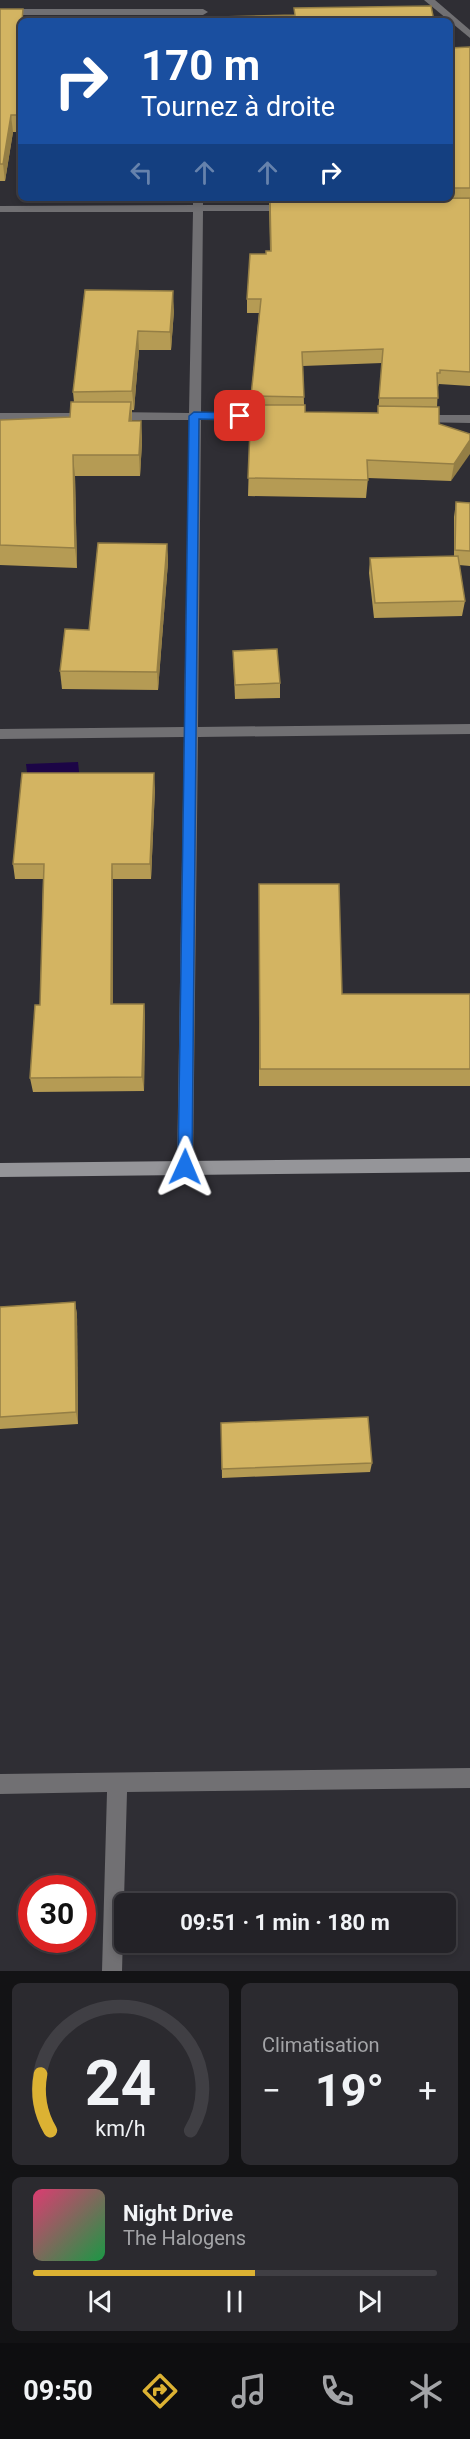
<!DOCTYPE html>
<html lang="fr">
<head>
<meta charset="utf-8">
<style>
	:root { --surface:#232227; --page:#2b2a2f; --text:#f1f3f6; --muted:#a3a4a7; --line:#403f44; --accent:#dcb233 }
	body { margin:0; font-family:Roboto,sans-serif; background:var(--page); color:var(--text); height:100vh; display:flex; flex-direction:column; font-size:22px; white-space:nowrap }
	* { box-sizing:border-box; margin:0 }
	p { font-size:20px; color:var(--muted) }
	.icon { flex:none; width:33px; height:33px; fill:none; stroke:currentColor; stroke-width:2; stroke-linecap:round; stroke-linejoin:round }
	.map { position:relative; height:1971px; overflow:hidden }
	.side { display:flex; flex-direction:column; gap:12px; padding:12px; background:#131315; flex:1 }
	.side>* { flex:none }
	.hud { position:absolute; left:18px; top:18px; width:435px; height:183px; border-radius:9px; box-shadow:0 3px 9px #0003,0 0 0 2px var(--line); background:#1a4fa0; color:#fff; overflow:hidden }
	.speed { position:absolute; left:18px; top:1875px; display:flex; gap:12px; font-size:30px; font-weight:700; text-align:center }
	.speed>* { display:grid; place-content:center; width:78px; height:78px; border-radius:50%; background:var(--surface); box-shadow:0 3px 9px #0003,0 0 0 2px var(--line); line-height:1 }
	.speed .limit { border:9px solid #d22; background:#fff; color:#111 }
	.pin { position:absolute; display:grid; place-items:center; width:51px; height:51px; color:#fff; margin:-26px; border-radius:12px; box-shadow:0 3px 9px #0006 }
	.me { position:absolute; width:66px; margin:-33px; rotate:1deg; stroke-linejoin:round; filter:drop-shadow(0 0 4px #0008) }
	.turn { display:flex; align-items:center; gap:21px; height:126px; padding:0 24px; font-size:27px }
	.turn .icon { width:78px; height:78px; stroke-width:2.5 }
	.turn b { display:block; font-size:42px; line-height:51px }
	.lanes { display:flex; align-items:center; height:57px; padding:0 24px; background:#0003; justify-content:center; gap:30px; direction:ltr }
	.lanes .off { opacity:.35 }
	.big { font-size:45px; font-weight:700; line-height:1.1 }
	.side .card { flex:1; display:flex; flex-direction:column; justify-content:center; gap:9px; min-width:0; padding:0 21px; border-radius:9px; background:var(--page) }
	.side .dial { align-items:center; gap:0 }
	.dial svg { height:156px; overflow:visible; fill:none; stroke:var(--line); stroke-width:7; stroke-linecap:round; text-anchor:middle }
	.dial text { fill:var(--text); stroke:none }
	.song { display:flex; align-items:center; gap:18px }
	.cover { width:72px; height:72px; border-radius:9px; background:linear-gradient(135deg,hsl(340 70% 55%),hsl(140 70% 35%)) }
	.played { height:6px; border-radius:3px; background:linear-gradient(90deg,var(--accent) 55%,var(--line) 55%) }
	.keys { display:flex; justify-content:space-around; direction:ltr }
	.heat { display:flex; justify-content:space-between; align-items:center; font-size:33px; direction:ltr }
	.side .tiles { flex:1; display:grid; gap:12px; grid-template-columns:1fr 1fr }
	.card:last-child { grid-column:span 2 }
	.trip { position:absolute; left:114px; top:1893px; width:342px; height:60px; border-radius:9px; background:var(--surface); box-shadow:0 3px 9px #0003,0 0 0 2px var(--line); font-weight:700; line-height:60px; text-align:center }
	.tabs { display:flex; height:96px; justify-content:space-around; align-items:center; background:#0e0e10; color:var(--muted) }
	.tabs .icon { width:42px; height:42px }
	.tabs .on { color:var(--accent) }
	.tabs b { font-size:27px; color:var(--text) }
	.map>svg:first-child { display:block }
</style>
</head>
<body>
<div class="map">
<svg width="470" height="1971" viewBox="0 0 470 1971">
	<rect width="100%" height="100%" fill="#2f2e34"/>
	<polygon fill="#1c0546" points="78,762 80,781 28,780 26,764"/>
	<g fill="none" stroke-linecap="round" stroke-linejoin="round">
		<g fill="#717073" fill-rule="evenodd">
			<polygon points="424,0 435,0 470,30 470,38"/>
			<polygon points="0,9 203,9 208,12 203,15 0,15"/>
			<polygon points="193,198 203,198 203,205 290,205 295,208 290,211 203,211 201,413 269,413 275,417 269,421 201,420 198,727 470,724 470,734 198,737 193,1167 191,1172 185,1174 179,1172 177,1167 184,737 0,739 0,729 184,727 189,420 113,420 107,416 113,412 189,413 193,212 0,212 0,206 193,205"/>
			<polygon points="0,413 89,413 95,417 89,421 0,421"/>
			<polygon points="419,415 470,415 470,423 415,422 413,419"/>
			<polygon points="470,1768 470,1788 127,1792 122,1971 102,1971 107,1792 0,1794 0,1774"/>
		</g>
		<polygon fill="#959599" fill-rule="evenodd" points="470,1158 470,1172 0,1177 0,1163"/>
	</g>
	<g fill="#b59b54" fill-rule="evenodd">
		<polygon points="0,9 21,21 21,120 19,132 13,132 5,181 0,181"/>
		<path d="M470,47V386L439,384L438,387L437,407L439,424L470,434L451,481L368,478L366,498L248,496L251,396L259,313H247V299L266,254L270,251L269,198H450V48ZM382,363L378,413L305,412L304,405L303,366Z"/>
		<polygon points="85,290 174,310 171,350 139,350 134,410 132,410 132,421 141,421 142,442 140,476 75,476 77,568 0,565 0,420 70,417 74,402 73,392"/>
		<polygon points="456,502 470,503 470,566 459,565 465,601 462,616 374,618 369,573 370,558 454,556 454,517"/>
		<polygon points="167,544 168,562 158,690 62,689 60,671 89,630"/>
		<polygon points="233,651 280,683 280,698 235,699"/>
		<polygon points="155,788 151,879 113,879 113,1004 144,1004 145,1018 144,1091 33,1092 30,1078 40,1005 43,879 15,879 13,864"/>
		<polygon points="259,903 342,994 470,994 470,1086 259,1086"/>
		<polygon points="75,1302 77,1315 78,1424 0,1429 0,1307"/>
		<polygon points="221,1423 372,1463 370,1472 222,1478"/>
	</g>
	<g fill="#947e45">
		<polygon points="21,31 21,64 19,83 17,65"/>
		<polygon points="21,91 21,120 19,132 17,115"/>
		<polygon points="11,115 13,132 5,181 3,164"/>
		<polygon points="173,291 174,310 171,350 170,332"/>
		<polygon points="138,331 139,350 134,410 132,391"/>
		<polygon points="131,402 132,423 129,421"/>
		<polygon points="141,421 142,442 140,476 139,455"/>
		<polygon points="470,440 470,454 451,481 454,464"/>
		<polygon points="73,455 75,476 77,568 75,548"/>
		<polygon points="167,544 168,562 158,690 157,672"/>
		<polygon points="154,773 155,788 151,879 150,864"/>
		<polygon points="112,864 113,879 113,1019 111,1004"/>
		<polygon points="144,1004 145,1018 144,1091 142,1077"/>
		<polygon points="75,1302 77,1315 78,1424 76,1412"/>
	</g>
	<g fill="#d3b462" stroke="#947e45" stroke-width="1.5">
		<polygon points="431,6 434,21 220,21 220,17 295,15 294,8"/>
		<polygon points="0,9 23,9 22,21 21,21 21,31 17,65 21,65 21,91 17,115 11,115 3,164 0,164"/>
		<polygon points="470,47 470,188 450,188 450,48"/>
		<polygon points="470,198 470,372 440,370 440,373 437,373 438,398 379,398 383,349 302,352 304,397 251,396 261,299 247,299 250,254 266,254 266,251 271,251 270,199"/>
		<polygon points="85,290 173,291 170,332 138,331 132,391 73,392"/>
		<polygon points="71,402 131,402 129,421 141,421 139,455 73,455 75,548 0,545 0,420 70,417"/>
		<polygon points="251,405 305,405 305,412 378,413 378,406 439,407 439,424 470,434 470,440 454,464 367,460 368,480 248,478"/>
		<polygon points="456,502 470,503 470,551 455,550"/>
		<polygon points="98,543 167,544 157,672 60,671 65,629 89,630"/>
		<polygon points="458,556 465,601 375,603 370,558"/>
		<polygon points="277,649 280,683 235,685 233,651"/>
		<polygon points="22,773 154,773 150,864 112,864 111,1004 144,1004 142,1077 30,1078 35,1005 40,1005 44,864 13,864"/>
		<polygon points="259,884 339,884 342,994 470,994 470,1069 260,1069"/>
		<polygon points="75,1302 76,1412 0,1417 0,1307"/>
		<polygon points="368,1417 372,1463 222,1469 221,1423"/>
	</g>
	<polygon fill="#1a73e8" stroke="#114b97" stroke-width="1.5" points="194,412 240,413 245,416 240,420 199,419 192,1167 190,1172 185,1174 180,1172 178,1167 189,416"/>
</svg>
<div class="speed"><div class="limit">30</div></div>
<div class="pin" style="left:240px;top:416px;background:#d93025"><svg class="icon" aria-label="arrive" viewBox="0 0 24 24"><path d="M6 21V4h12l-3 4 3 4H6"/></svg></div>
<svg class="me" style="left:185px;top:1167px" viewBox="-20 -20 40 40"><path d="M0-17L14 15 0 8-14 15z" fill="#1a73e8" stroke="#fff" stroke-width="4"/></svg>
<div class="trip">09:51 · 1 min · 180 m</div>
<div class="hud">
<div class="turn"><svg class="icon" aria-label="right" viewBox="0 0 24 24"><path d="M7 20v-9h11M14 6l5 5-5 5"/></svg><div><b>170 m</b>Tournez à droite</div></div>
<div class="lanes"><svg class="icon off" aria-label="left" viewBox="0 0 24 24"><path d="M17 20v-9H6M10 6l-5 5 5 5"/></svg><svg class="icon off" aria-label="ahead" viewBox="0 0 24 24"><path d="M12 20V5M6 11l6-6 6 6"/></svg><svg class="icon off" aria-label="ahead" viewBox="0 0 24 24"><path d="M12 20V5M6 11l6-6 6 6"/></svg><svg class="icon" aria-label="right" viewBox="0 0 24 24"><path d="M7 20v-9h11M14 6l5 5-5 5"/></svg></div>
</div>
</div>
<section class="side">
<div class="tiles">
<div class="card dial"><svg viewBox="0 0 100 80">
<path d="M14 69A42 42 0 1 1 86 69"/>
<path d="M14 69A42 42 0 0 1 9 40" stroke="#dcb233"/>
<text x="50" y="56" font-size="32" font-weight="700">24</text>
<text x="50" y="72" font-size="11">km/h</text>
</svg></div>
<div class="card"><p>Climatisation</p>
<div class="heat"><a>−</a><b class="big">19°</b><a>+</a></div>
</div>
<div class="card">
<div class="song"><i class="cover"></i><div><b>Night Drive</b><p>The Halogens</p></div></div>
<div class="played"></div>
<div class="keys"><svg class="icon" aria-label="previous" viewBox="0 0 24 24"><path d="M18 5L8 12l10 7zM5 5v14"/></svg><svg class="icon" aria-label="pause" viewBox="0 0 24 24"><path d="M8 5v14M16 5v14"/></svg><svg class="icon" aria-label="next" viewBox="0 0 24 24"><path d="M6 5l10 7-10 7zM19 5v14"/></svg></div>
</div>
</div>
</section>
<nav class="tabs">
<b>09:50</b>
<svg class="icon on" aria-label="directions" viewBox="0 0 24 24"><path d="M12 3l9 9-9 9-9-9zM9 14v-3h6M13 9l2 2-2 2"/></svg>
<svg class="icon" aria-label="music" viewBox="0 0 24 24"><path d="M9 18V5l10-2v13"/><circle cx="6" cy="18" r="3"/><circle cx="16" cy="16" r="3"/></svg>
<svg class="icon" aria-label="phone" viewBox="0 0 24 24"><path d="M5 4h4l2 5-3 2q2 4 5 5l2-3 5 2v4C11 20 4 13 5 4z"/></svg>
<svg class="icon" aria-label="climate" viewBox="0 0 24 24"><path d="M12 3v18M4 7l16 10M4 17L20 7"/></svg>
</nav>
</body>
</html>
